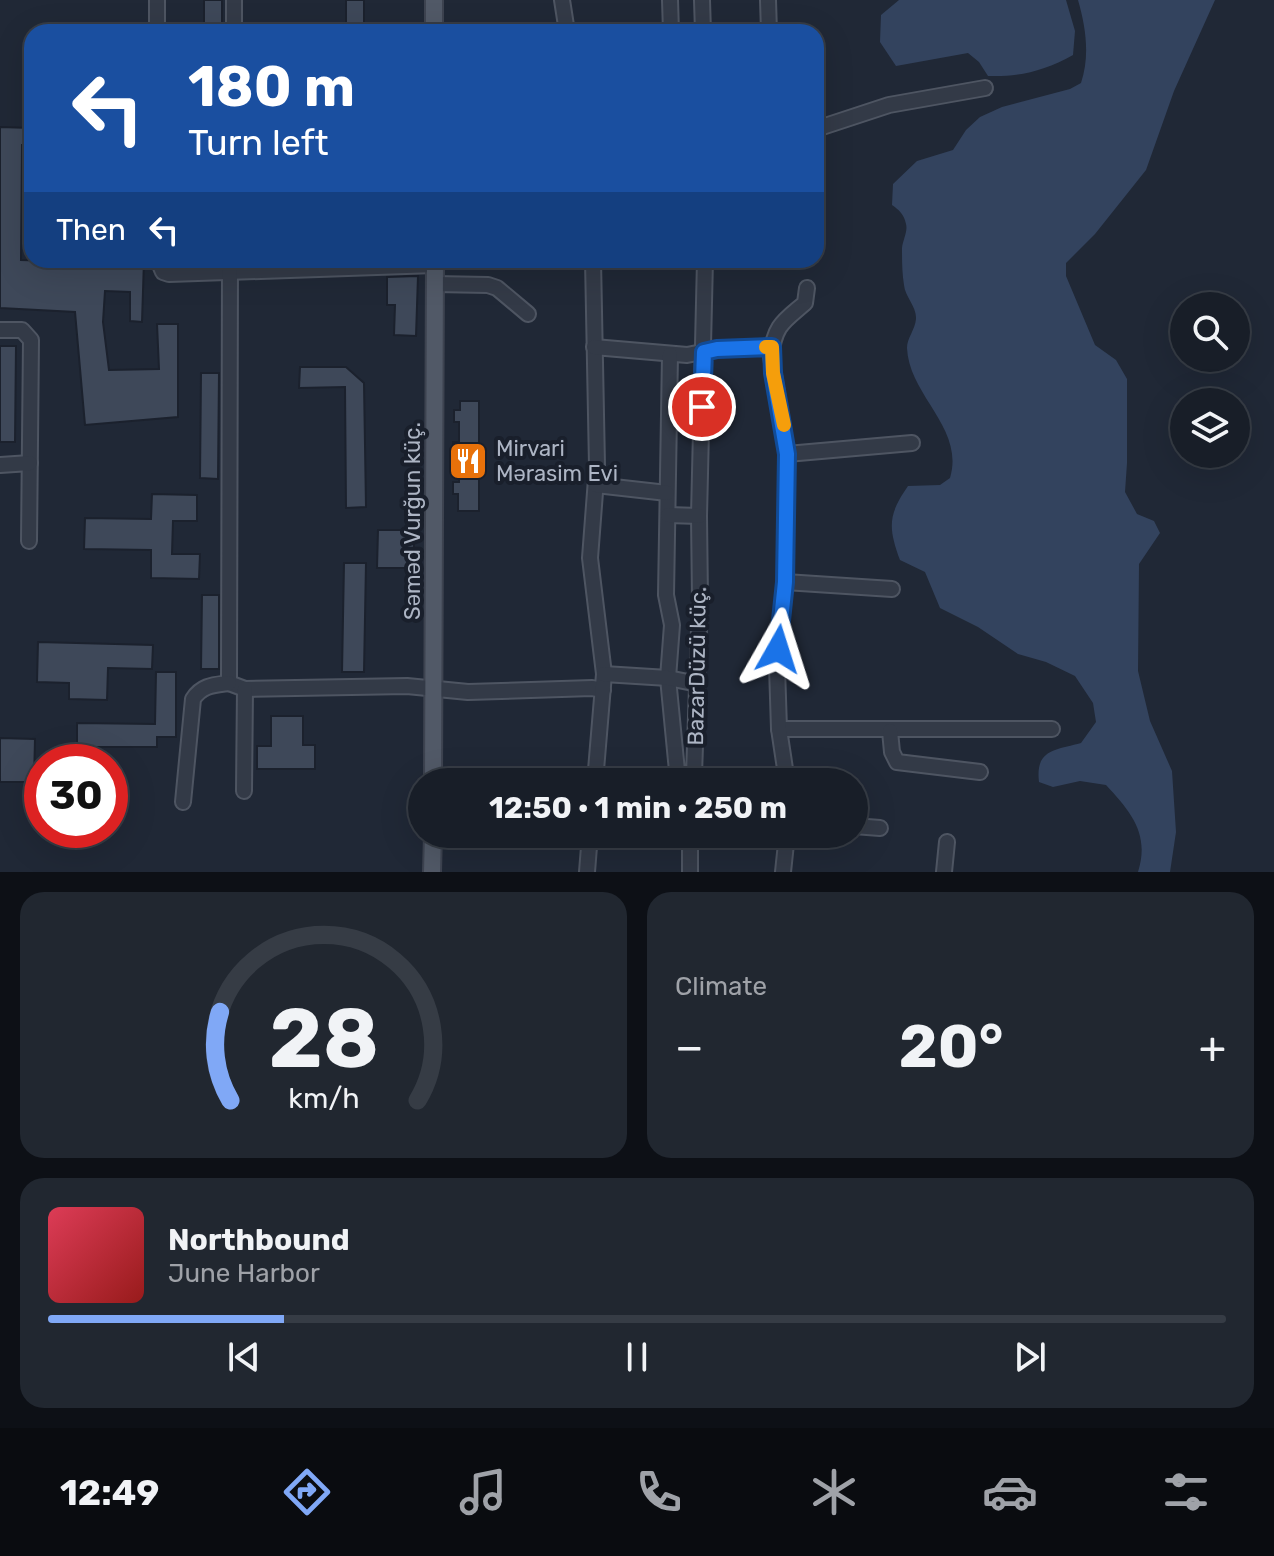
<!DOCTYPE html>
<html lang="en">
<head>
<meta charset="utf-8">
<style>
	:root { --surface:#181e28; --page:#212730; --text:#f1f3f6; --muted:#9fa2a8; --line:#363c45; --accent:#80a8f6 }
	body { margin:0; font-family:Rubik,sans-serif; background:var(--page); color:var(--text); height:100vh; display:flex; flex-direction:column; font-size:30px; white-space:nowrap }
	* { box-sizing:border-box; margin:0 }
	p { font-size:26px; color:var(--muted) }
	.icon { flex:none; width:44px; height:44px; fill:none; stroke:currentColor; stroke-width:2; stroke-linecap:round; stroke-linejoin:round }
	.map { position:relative; height:872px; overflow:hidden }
	.details { display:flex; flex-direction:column; gap:20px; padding:20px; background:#0d1016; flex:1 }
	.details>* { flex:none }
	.banner { position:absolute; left:24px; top:24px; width:800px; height:244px; border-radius:24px; box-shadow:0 8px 32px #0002,0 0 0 2px var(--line); background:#1a4fa0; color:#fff; overflow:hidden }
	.controls { position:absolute; left:1170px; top:292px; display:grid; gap:16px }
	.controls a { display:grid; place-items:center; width:80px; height:80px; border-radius:50%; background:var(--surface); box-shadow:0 8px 32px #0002,0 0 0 2px var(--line); font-size:40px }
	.speed { position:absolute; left:24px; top:744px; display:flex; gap:16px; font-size:40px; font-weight:700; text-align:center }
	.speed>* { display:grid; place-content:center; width:104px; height:104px; border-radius:50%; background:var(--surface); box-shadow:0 8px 32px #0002,0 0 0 2px var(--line); line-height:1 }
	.speed .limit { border:12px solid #d22; background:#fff; color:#111 }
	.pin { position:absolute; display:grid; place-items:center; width:68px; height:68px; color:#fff; margin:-34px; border:4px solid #fff; border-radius:50%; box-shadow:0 2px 8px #0007 }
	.me { position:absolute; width:88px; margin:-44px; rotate:6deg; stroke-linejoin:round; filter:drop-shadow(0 0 6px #0008) }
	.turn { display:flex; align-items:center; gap:28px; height:168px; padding:0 32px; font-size:36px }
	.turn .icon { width:104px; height:104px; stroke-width:2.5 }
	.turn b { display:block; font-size:56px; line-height:68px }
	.then { display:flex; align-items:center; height:76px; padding:0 32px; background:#0003; gap:16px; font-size:30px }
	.big { font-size:60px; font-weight:700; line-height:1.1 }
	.details .tile { flex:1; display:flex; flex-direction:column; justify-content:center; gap:12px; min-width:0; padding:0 28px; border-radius:24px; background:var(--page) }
	.details .dial { align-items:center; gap:0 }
	.dial svg { height:208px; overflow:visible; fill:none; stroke:var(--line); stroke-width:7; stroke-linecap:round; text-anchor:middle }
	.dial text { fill:var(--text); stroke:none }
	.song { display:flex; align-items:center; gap:24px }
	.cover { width:96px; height:96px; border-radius:12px; background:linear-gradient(135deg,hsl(350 70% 55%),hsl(0 70% 35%)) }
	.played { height:8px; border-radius:4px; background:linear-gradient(90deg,var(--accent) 20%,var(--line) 20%) }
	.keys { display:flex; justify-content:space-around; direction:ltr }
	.heat { display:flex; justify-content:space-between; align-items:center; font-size:44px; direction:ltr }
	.details .tiles { flex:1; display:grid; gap:20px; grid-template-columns:1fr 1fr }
	.tile:last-child { grid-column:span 2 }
	.trip { position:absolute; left:408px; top:768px; width:460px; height:80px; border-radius:40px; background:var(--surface); box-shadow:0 8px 32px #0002,0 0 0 2px var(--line); font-weight:700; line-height:80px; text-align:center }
	.tab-bar { display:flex; height:128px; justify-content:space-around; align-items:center; background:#0a0c10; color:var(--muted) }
	.tab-bar .icon { width:56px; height:56px }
	.tab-bar .active { color:var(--accent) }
	.tab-bar b { font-size:36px; color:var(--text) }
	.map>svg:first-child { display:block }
</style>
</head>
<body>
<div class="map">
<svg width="1274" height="872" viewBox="0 0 1274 872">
	<rect width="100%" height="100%" fill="#202836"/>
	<g fill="#33435e">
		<path d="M899,0H1066L1075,31L1073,55C1044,71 1020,77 988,76L979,62L968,53L896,66L880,42L881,15Z"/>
		<path d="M1078,0H1215L1174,91L1146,170L1095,234L1066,263V276L1095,345L1116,360L1127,379V463L1125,492L1137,514L1154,521L1160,533L1139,564L1138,671L1150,721L1172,771L1176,832L1170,872H1138C1150,834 1131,812 1106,785L1080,781L1053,787L1039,782C1035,749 1056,750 1081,743L1096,722L1093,703L1075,676L1046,662L1018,654L978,627L940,608L925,572L900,560C888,527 888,515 908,486L940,485L950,478C965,428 909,396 907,348C907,338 915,330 916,319C917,307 905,297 904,285C902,273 902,260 902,248C903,240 908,231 906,224C904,214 899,210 892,205L893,184L917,161L953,150L966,130L980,117L1002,107L1070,89L1081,83C1090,56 1086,28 1078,0Z"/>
	</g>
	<g fill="#3e4859" stroke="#1b212d" stroke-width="2">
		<rect x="204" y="0" width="18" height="32"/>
		<rect x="346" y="0" width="18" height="32"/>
		<polygon points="0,127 32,128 32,145 22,145 21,260 131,263 131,260 144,260 142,322 130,321 130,292 105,291 103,322 109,370 159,369 157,324 178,324 178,417 85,425 75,312 0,308"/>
		<polygon points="418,276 416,336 394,335 395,305 387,305 387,277"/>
		<polygon points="0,346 16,346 15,442 0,442"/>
		<polygon points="300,367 346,367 364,383 366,507 346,508 345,387 299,388"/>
		<polygon points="201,373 219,373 218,479 200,478"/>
		<polygon points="460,401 479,401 479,511 458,511 458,494 453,494 453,482 459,482 459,454 453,454 453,442 459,442 459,422 454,422 454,410 460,410"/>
		<polygon points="152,494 197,495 197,521 173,521 172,554 200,554 199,579 151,578 151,550 84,549 85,518 151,519"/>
		<polygon points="378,530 414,530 414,568 377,568"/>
		<polygon points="344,563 366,563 364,672 342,672"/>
		<polygon points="202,595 219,595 219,669 201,669"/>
		<polygon points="38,642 153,645 152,669 108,668 107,700 69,699 69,683 37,682"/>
		<polygon points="156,672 176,672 176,737 157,737 157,747 77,747 77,723 155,724"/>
		<polygon points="271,716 303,716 303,745 315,745 315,769 257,769 257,746 271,746"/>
		<polygon points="0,738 35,739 34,782 0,782"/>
	</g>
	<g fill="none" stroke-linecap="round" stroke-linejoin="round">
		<defs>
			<g id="minor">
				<polyline points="562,0 567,32"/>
				<polyline points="670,0 671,32"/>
				<polyline points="702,0 703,32"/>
				<polyline points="768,0 769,32"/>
				<polyline points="157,32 157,0"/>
				<polyline points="234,32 234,0"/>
				<polyline points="816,129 889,105 985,88"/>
				<polyline points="158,260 163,272 169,274 435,265"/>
				<polyline points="230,260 229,683 245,689 407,686 468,692 592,688 603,690"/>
				<polyline points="593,260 597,466 590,558 604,674 595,782"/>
				<polyline points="435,284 488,285 497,288 528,314"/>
				<polyline points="0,330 22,330 31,340 29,541"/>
				<polyline points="594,347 687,355 717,349 772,347"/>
				<polyline points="670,355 666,595 672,625 668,678 677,771 680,778 688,781 694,775 700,600 699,516 705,260"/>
				<polyline points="787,454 912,443"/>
				<polyline points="0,465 30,463"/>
				<polyline points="596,485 667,493"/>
				<polyline points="668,515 699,516"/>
				<polyline points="785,582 892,589"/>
				<polyline points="604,674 668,678 698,684"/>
				<polyline points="779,729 1052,729"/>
				<polyline points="890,731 892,752 897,762 980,772"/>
				<path d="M787,782L779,729L777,667L785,582L787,454L771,357C774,325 784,321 805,303L807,288"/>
				<polyline points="244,791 245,689"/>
				<path d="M183,802L193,699C202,685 214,685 229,683"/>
				<polyline points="854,826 880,828"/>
				<polyline points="587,872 590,834"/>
				<polyline points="690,872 690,850"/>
				<polyline points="783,872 787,834"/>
				<polyline points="944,872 947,842"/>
			</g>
			<g id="major">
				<polyline points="434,0 434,32"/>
				<polyline points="433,782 435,260"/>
				<polyline points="432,872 433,834"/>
			</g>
		</defs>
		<use href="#minor" stroke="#4e5562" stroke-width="18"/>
		<use href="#major" stroke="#3d4350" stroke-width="20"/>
		<use href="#minor" stroke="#333a47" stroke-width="14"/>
		<use href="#major" stroke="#515967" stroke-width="16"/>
	</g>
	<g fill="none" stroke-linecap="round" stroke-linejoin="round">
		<defs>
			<polyline id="route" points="702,407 704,352 717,349 772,347 773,373 787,454 785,582 778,649"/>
		</defs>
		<use href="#route" stroke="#114b97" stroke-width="20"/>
		<use href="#route" stroke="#1a73e8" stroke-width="14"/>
		<polyline stroke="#f59e0b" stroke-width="14" points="766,347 772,347 773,373 784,425"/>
	</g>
	<defs>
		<symbol id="restaurant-square" viewBox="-11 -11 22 22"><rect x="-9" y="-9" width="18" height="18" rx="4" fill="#e8710a" stroke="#191f2b"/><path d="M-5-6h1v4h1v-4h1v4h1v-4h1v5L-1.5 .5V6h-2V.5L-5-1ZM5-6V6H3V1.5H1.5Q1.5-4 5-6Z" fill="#fff"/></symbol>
	</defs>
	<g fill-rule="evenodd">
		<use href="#restaurant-square" x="446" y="439" width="44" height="44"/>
	</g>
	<g text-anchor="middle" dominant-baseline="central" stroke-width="8" stroke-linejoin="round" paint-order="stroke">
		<g font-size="22" fill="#adb5c4" stroke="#191f2b" text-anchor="start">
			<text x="496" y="448">Mirvari<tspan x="496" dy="25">Mərasim Evi</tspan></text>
		</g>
		<g font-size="22" fill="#adb5c4" stroke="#191f2b">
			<text transform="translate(412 521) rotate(-90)">Səməd Vurğun küç.</text>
			<text transform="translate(697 666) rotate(-89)">BazarDüzü küç.</text>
		</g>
	</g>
</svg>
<div class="controls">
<a><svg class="icon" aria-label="search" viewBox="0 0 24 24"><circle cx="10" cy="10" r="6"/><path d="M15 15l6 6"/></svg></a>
<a><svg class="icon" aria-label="layers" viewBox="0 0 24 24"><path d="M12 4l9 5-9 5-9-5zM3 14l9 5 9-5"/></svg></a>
</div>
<div class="speed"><div class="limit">30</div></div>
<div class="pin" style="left:702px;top:407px;background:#d93025"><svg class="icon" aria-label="arrive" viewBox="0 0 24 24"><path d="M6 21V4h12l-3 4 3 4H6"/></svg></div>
<svg class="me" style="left:778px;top:649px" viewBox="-20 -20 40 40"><path d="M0-17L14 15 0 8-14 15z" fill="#1a73e8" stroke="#fff" stroke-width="4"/></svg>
<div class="trip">12:50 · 1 min · 250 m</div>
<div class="banner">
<div class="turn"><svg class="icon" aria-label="left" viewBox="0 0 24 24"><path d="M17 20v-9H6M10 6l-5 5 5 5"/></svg><div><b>180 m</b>Turn left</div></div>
<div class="then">Then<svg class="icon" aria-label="left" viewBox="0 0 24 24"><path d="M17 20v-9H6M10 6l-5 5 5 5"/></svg></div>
</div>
</div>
<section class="details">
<div class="tiles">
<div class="tile dial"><svg viewBox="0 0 100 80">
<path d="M14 69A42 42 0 1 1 86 69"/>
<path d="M14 69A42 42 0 0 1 10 35" stroke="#80a8f6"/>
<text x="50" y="56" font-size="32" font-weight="700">28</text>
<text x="50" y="72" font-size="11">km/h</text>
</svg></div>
<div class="tile"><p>Climate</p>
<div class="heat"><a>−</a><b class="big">20°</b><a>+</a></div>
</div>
<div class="tile">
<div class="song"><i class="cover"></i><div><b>Northbound</b><p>June Harbor</p></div></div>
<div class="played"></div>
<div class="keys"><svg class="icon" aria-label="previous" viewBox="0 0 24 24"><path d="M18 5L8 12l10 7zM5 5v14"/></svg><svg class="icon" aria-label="pause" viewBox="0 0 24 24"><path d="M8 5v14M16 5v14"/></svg><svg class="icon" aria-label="next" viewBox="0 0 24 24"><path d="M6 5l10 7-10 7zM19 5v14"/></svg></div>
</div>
</div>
</section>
<nav class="tab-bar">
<b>12:49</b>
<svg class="icon active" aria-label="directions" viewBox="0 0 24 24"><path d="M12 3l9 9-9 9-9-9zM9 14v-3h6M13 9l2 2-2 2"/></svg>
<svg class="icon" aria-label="music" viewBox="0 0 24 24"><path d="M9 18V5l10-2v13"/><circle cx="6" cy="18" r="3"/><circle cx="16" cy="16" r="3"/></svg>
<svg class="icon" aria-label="phone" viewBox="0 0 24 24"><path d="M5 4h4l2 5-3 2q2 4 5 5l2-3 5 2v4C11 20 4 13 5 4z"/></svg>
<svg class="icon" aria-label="climate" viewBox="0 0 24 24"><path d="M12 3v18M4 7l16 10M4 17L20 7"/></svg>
<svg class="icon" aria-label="car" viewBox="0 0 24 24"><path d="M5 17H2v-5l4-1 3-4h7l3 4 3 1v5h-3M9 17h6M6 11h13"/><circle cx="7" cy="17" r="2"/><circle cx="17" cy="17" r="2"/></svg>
<svg class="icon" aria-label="filters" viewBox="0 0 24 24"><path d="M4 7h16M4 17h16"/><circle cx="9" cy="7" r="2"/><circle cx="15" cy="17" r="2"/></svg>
</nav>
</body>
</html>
